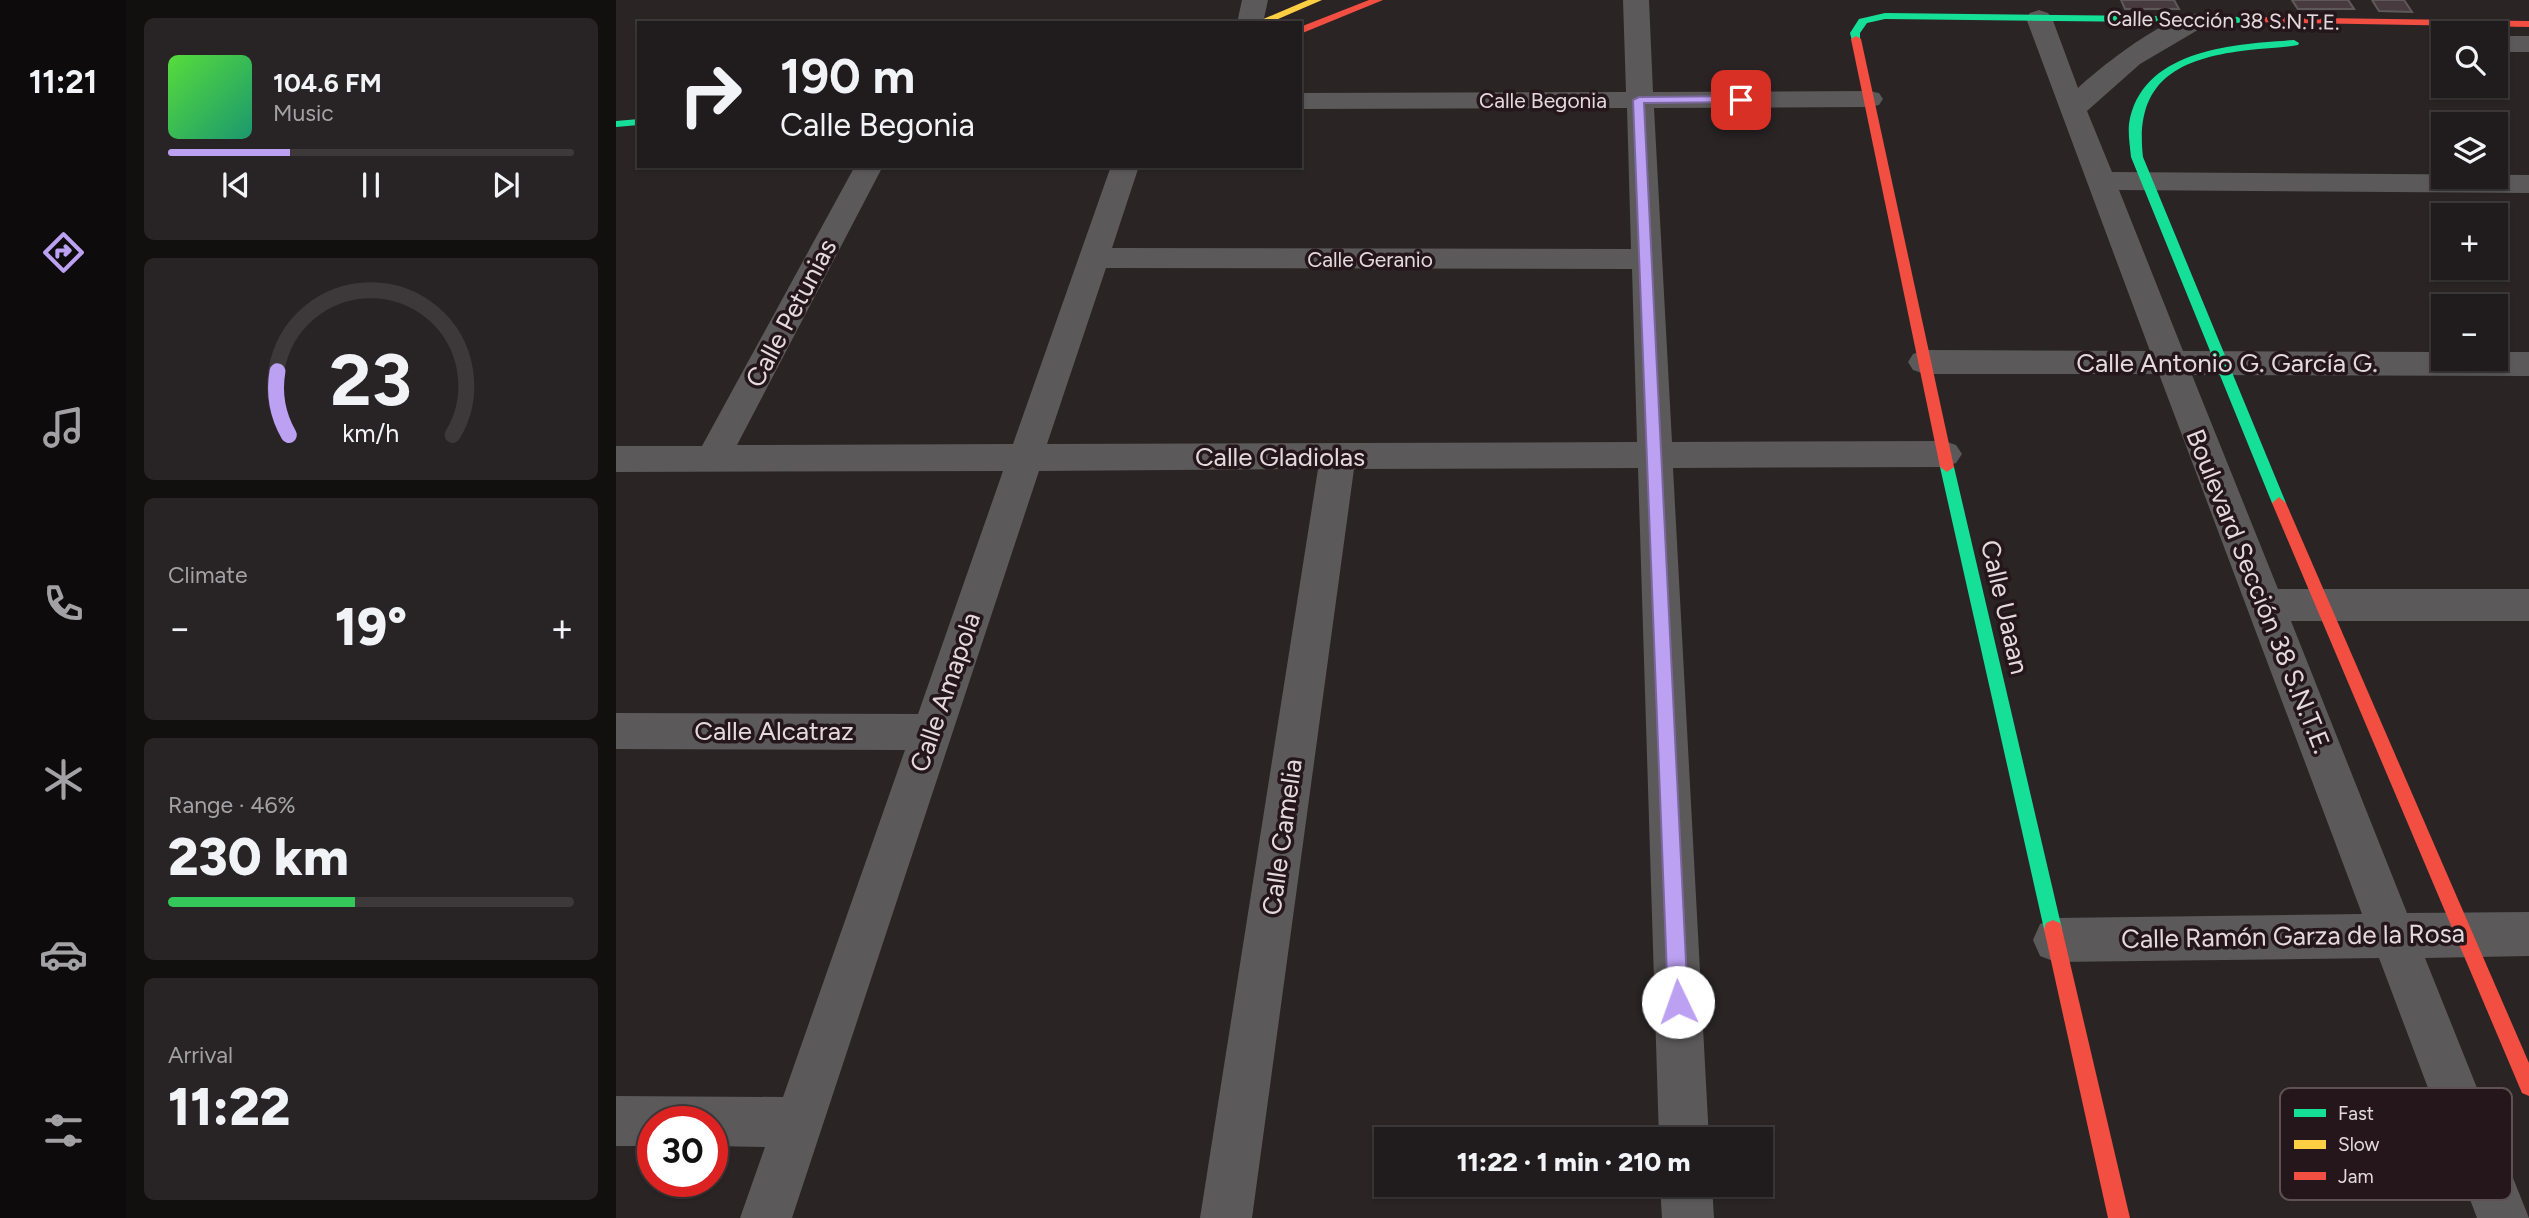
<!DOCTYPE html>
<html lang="en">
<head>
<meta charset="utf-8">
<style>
	:root { --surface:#201b1c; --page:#282425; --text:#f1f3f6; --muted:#a2a1a3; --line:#3d393b; --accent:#bca0f2 }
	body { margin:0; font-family:Figtree,sans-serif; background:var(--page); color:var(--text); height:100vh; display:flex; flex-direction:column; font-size:26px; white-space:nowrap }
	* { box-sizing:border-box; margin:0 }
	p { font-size:23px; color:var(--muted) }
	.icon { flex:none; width:38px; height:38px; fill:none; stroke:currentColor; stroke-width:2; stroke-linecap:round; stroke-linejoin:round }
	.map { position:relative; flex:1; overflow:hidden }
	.side { display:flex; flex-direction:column; gap:18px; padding:18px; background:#120f0f; width:490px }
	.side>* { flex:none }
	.top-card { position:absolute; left:21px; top:21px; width:665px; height:147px; border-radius:0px; box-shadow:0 2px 5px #0004,0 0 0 2px var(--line); background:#201b1c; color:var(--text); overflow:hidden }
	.buttons { position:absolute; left:1815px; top:21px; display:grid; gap:14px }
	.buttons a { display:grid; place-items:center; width:77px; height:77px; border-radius:0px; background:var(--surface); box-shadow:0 2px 5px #0004,0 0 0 2px var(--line); font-size:35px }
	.speed { position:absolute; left:21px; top:1106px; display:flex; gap:14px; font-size:35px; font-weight:700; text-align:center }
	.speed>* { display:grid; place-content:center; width:91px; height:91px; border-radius:50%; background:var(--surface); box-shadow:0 2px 5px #0004,0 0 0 2px var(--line); line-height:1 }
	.speed .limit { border:10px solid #d22; background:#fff; color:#111 }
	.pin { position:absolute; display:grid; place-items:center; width:60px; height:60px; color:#fff; margin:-30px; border-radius:14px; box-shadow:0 4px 10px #0006 }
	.me { position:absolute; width:77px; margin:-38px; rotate:357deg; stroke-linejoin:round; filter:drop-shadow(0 0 5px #0008) }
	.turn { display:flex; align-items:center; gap:24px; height:147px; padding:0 28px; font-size:32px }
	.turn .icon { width:91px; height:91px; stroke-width:2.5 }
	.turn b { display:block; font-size:49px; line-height:60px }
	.big { font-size:52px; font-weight:800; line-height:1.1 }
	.side .tile { flex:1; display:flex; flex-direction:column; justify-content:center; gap:10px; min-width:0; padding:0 24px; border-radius:10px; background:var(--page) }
	.side .dial { align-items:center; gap:0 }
	.dial svg { height:182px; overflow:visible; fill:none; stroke:var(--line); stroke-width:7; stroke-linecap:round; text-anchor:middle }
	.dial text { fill:var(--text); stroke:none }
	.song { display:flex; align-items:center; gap:21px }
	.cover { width:84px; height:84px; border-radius:10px; background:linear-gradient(135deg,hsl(110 70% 55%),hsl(160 70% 35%)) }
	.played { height:7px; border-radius:4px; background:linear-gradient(90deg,var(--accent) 30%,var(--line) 30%) }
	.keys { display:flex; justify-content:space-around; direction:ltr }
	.heat { display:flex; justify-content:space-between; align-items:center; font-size:38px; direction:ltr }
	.charge { height:10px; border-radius:5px; background:linear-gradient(90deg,#34c759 46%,var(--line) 0) }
	.trip { position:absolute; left:758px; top:1127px; width:399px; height:70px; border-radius:0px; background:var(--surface); box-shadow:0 2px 5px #0004,0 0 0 2px var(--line); font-weight:800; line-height:70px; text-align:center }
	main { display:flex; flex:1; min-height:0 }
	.tab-bar { display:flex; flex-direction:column; width:126px; justify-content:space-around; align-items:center; background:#0d0b0b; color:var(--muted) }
	.tab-bar .icon { width:49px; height:49px }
	.tab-bar .current { color:var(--accent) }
	.tab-bar b { font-size:32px; color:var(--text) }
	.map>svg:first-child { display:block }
</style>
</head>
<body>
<main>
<nav class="tab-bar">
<b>11:21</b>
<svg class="icon current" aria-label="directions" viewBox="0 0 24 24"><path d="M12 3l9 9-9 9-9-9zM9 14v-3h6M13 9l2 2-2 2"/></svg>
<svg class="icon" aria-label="music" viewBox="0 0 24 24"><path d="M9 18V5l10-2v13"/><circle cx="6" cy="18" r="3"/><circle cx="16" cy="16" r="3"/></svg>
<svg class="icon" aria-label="phone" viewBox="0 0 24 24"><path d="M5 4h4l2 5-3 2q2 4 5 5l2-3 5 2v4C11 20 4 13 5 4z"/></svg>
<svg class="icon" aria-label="climate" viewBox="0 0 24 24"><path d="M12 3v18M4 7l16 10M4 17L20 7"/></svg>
<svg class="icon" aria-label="car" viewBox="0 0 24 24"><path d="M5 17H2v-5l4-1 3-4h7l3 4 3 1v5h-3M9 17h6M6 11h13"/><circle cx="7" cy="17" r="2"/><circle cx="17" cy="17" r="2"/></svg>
<svg class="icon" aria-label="filters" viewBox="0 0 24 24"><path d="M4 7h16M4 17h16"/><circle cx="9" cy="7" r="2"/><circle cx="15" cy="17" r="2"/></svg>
</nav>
<section class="side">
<div class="tile">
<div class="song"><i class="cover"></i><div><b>104.6 FM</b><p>Music</p></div></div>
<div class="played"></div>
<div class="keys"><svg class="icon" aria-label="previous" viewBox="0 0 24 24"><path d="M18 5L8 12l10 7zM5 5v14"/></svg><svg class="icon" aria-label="pause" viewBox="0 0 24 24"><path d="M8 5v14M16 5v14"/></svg><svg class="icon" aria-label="next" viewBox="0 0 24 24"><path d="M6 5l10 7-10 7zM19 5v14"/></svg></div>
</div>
<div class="tile dial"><svg viewBox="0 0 100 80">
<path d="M14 69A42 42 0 1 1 86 69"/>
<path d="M14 69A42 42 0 0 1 9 41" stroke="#bca0f2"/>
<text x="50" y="56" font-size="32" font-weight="700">23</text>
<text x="50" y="72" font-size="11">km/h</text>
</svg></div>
<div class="tile"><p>Climate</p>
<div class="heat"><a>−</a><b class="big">19°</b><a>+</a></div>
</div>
<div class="tile"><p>Range · 46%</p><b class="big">230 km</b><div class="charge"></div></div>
<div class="tile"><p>Arrival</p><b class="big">11:22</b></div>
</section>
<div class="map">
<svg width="1913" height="1218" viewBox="0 0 1913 1218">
	<rect width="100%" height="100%" fill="#2a2425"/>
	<g fill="#483b3f" stroke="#5e585a" stroke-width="2">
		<polygon points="1505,0 1558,0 1563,9 1509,9"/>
		<polygon points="1676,0 1732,0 1738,9 1682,9"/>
		<polygon points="1676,0 1732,0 1738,9 1682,9"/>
		<polygon points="1756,0 1788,0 1796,12 1763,11"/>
	</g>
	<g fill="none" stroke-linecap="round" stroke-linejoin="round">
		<g fill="#5b5959" fill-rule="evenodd">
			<polygon points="626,0 652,0 647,23 621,23"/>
			<path d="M1007,0H1033L1037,92L1253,91L1263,93L1267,99L1263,105L1253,107L1038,108L1056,442L1328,441L1340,445L1346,454L1340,463L1328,467L1057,468L1093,1139H1043L1022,468L738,469L636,1218H584L702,469L423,471L176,1218H124L149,1147L96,1146V1122H37V1146H0V1096L167,1097L289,750L0,749V713L302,714L387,471L0,472V446H86L239,166H267L121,445L397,444L495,166H523L496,248L1015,249L1011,108L684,109V93L1010,92ZM490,268L1016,269L1021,442L431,444Z"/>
			<path d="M1423,10L1432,13L1436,18L1462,88C1486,66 1560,6 1592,14L1596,19L1592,24L1524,64L1471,111L1496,172L1913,175V193L1503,190L1567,351L1827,352V359H1880V352H1913V376L1576,375L1662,589H1913V621H1675L1791,913L1913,912V956L1809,958L1913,1218H1861L1763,958L1440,962L1424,956L1417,940L1424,924L1440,918L1746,914L1543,374H1309L1297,370L1292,362L1297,354L1309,350L1534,351L1410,18L1414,13Z"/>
			<rect x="1880" y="36" width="33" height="16"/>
			<polygon points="1044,1185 1096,1185 1098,1218 1046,1218"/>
		</g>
		<g fill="#16e098" fill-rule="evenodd">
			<polygon points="1269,13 1630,17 1635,20 1630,23 1269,19 1251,23 1244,33 1244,41 1236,41 1234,33 1243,19"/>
			<path d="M1678,40L1683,43L1682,45C1666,48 1649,48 1633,50C1563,58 1518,80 1527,157L1670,503L1663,509L1656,503L1515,157C1514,146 1512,135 1513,124C1525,49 1618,44 1678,40Z"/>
			<polygon points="23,119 23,125 0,127 0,121"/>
			<polygon points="1331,462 1338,467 1446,929 1444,935 1437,938 1430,935 1428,929 1324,467"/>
		</g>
		<polygon fill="#ffcf43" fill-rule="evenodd" points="692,0 706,0 653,23 638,23"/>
		<g fill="#f24e42" fill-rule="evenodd">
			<polygon points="753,0 767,0 684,34 684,27"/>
			<polygon points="1630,17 1913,21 1913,27 1626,22 1625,20"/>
			<polygon points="1240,36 1245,39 1338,467 1331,472 1324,467 1235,39"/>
			<polygon points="1663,497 1670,503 1913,1063 1913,1096 1906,1093 1656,503"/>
			<polygon points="1437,920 1444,923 1446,929 1514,1218 1492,1218 1428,929 1430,923"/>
		</g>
	</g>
	<polygon fill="#bca0f2" stroke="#7a689d" stroke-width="2" points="1125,96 1131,100 1129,102 1028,103 1072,1002 1069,1009 1062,1012 1055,1009 1052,1002 1017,100 1023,97"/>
	<g text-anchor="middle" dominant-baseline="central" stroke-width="7" stroke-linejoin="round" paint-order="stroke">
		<g font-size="21" fill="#e4dadd" stroke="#24161a">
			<text transform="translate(1607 20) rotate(1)">Calle Sección 38 S.N.T.E.</text>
			<text x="927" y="100">Calle Begonia</text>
			<text x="754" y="259">Calle Geranio</text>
		</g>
		<g font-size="26" fill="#e4dadd" stroke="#24161a">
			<text transform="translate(175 313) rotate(-62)">Calle Petunias</text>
			<text x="1611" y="363">Calle Antonio G. García G.</text>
			<text x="664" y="457">Calle Gladiolas</text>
			<text transform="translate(1643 591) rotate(68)">Boulevard Sección 38 S.N.T.E.</text>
			<text transform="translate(1389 607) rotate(77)">Calle Uaaan</text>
			<text transform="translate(329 692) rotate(-71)">Calle Amapola</text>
			<text x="158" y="731">Calle Alcatraz</text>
			<text transform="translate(666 837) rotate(-82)">Calle Camelia</text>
			<text transform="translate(1677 936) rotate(-1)">Calle Ramón Garza de la Rosa</text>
		</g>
	</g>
	<rect x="1664" y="1088" width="232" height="112" rx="10" fill="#24161a" stroke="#5e5154" stroke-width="2"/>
	<rect x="1678" y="1109" width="32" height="8" fill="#16e098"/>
	<rect x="1678" y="1140" width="32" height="9" fill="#ffcf43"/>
	<rect x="1678" y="1172" width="32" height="8" fill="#f24e42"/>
	<g font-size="19" fill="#e4dadd">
		<text x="1722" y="1120">Fast</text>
		<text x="1722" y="1151">Slow</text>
		<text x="1722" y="1183">Jam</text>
	</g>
</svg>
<div class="buttons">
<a><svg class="icon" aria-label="search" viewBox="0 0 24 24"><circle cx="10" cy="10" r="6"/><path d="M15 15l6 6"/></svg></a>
<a><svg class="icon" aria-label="layers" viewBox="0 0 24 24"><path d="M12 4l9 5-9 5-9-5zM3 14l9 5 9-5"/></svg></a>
<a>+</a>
<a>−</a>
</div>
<div class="speed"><div class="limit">30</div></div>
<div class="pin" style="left:1125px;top:100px;background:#d93025"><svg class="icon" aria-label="arrive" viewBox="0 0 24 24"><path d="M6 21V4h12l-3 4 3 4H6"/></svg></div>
<svg class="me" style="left:1062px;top:1002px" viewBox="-20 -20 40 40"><circle r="19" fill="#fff"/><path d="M0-13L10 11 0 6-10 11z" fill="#bca0f2"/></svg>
<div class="trip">11:22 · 1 min · 210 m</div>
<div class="top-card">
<div class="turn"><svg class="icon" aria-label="right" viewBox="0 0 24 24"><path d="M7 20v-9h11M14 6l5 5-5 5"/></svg><div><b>190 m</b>Calle Begonia</div></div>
</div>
</div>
</main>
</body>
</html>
